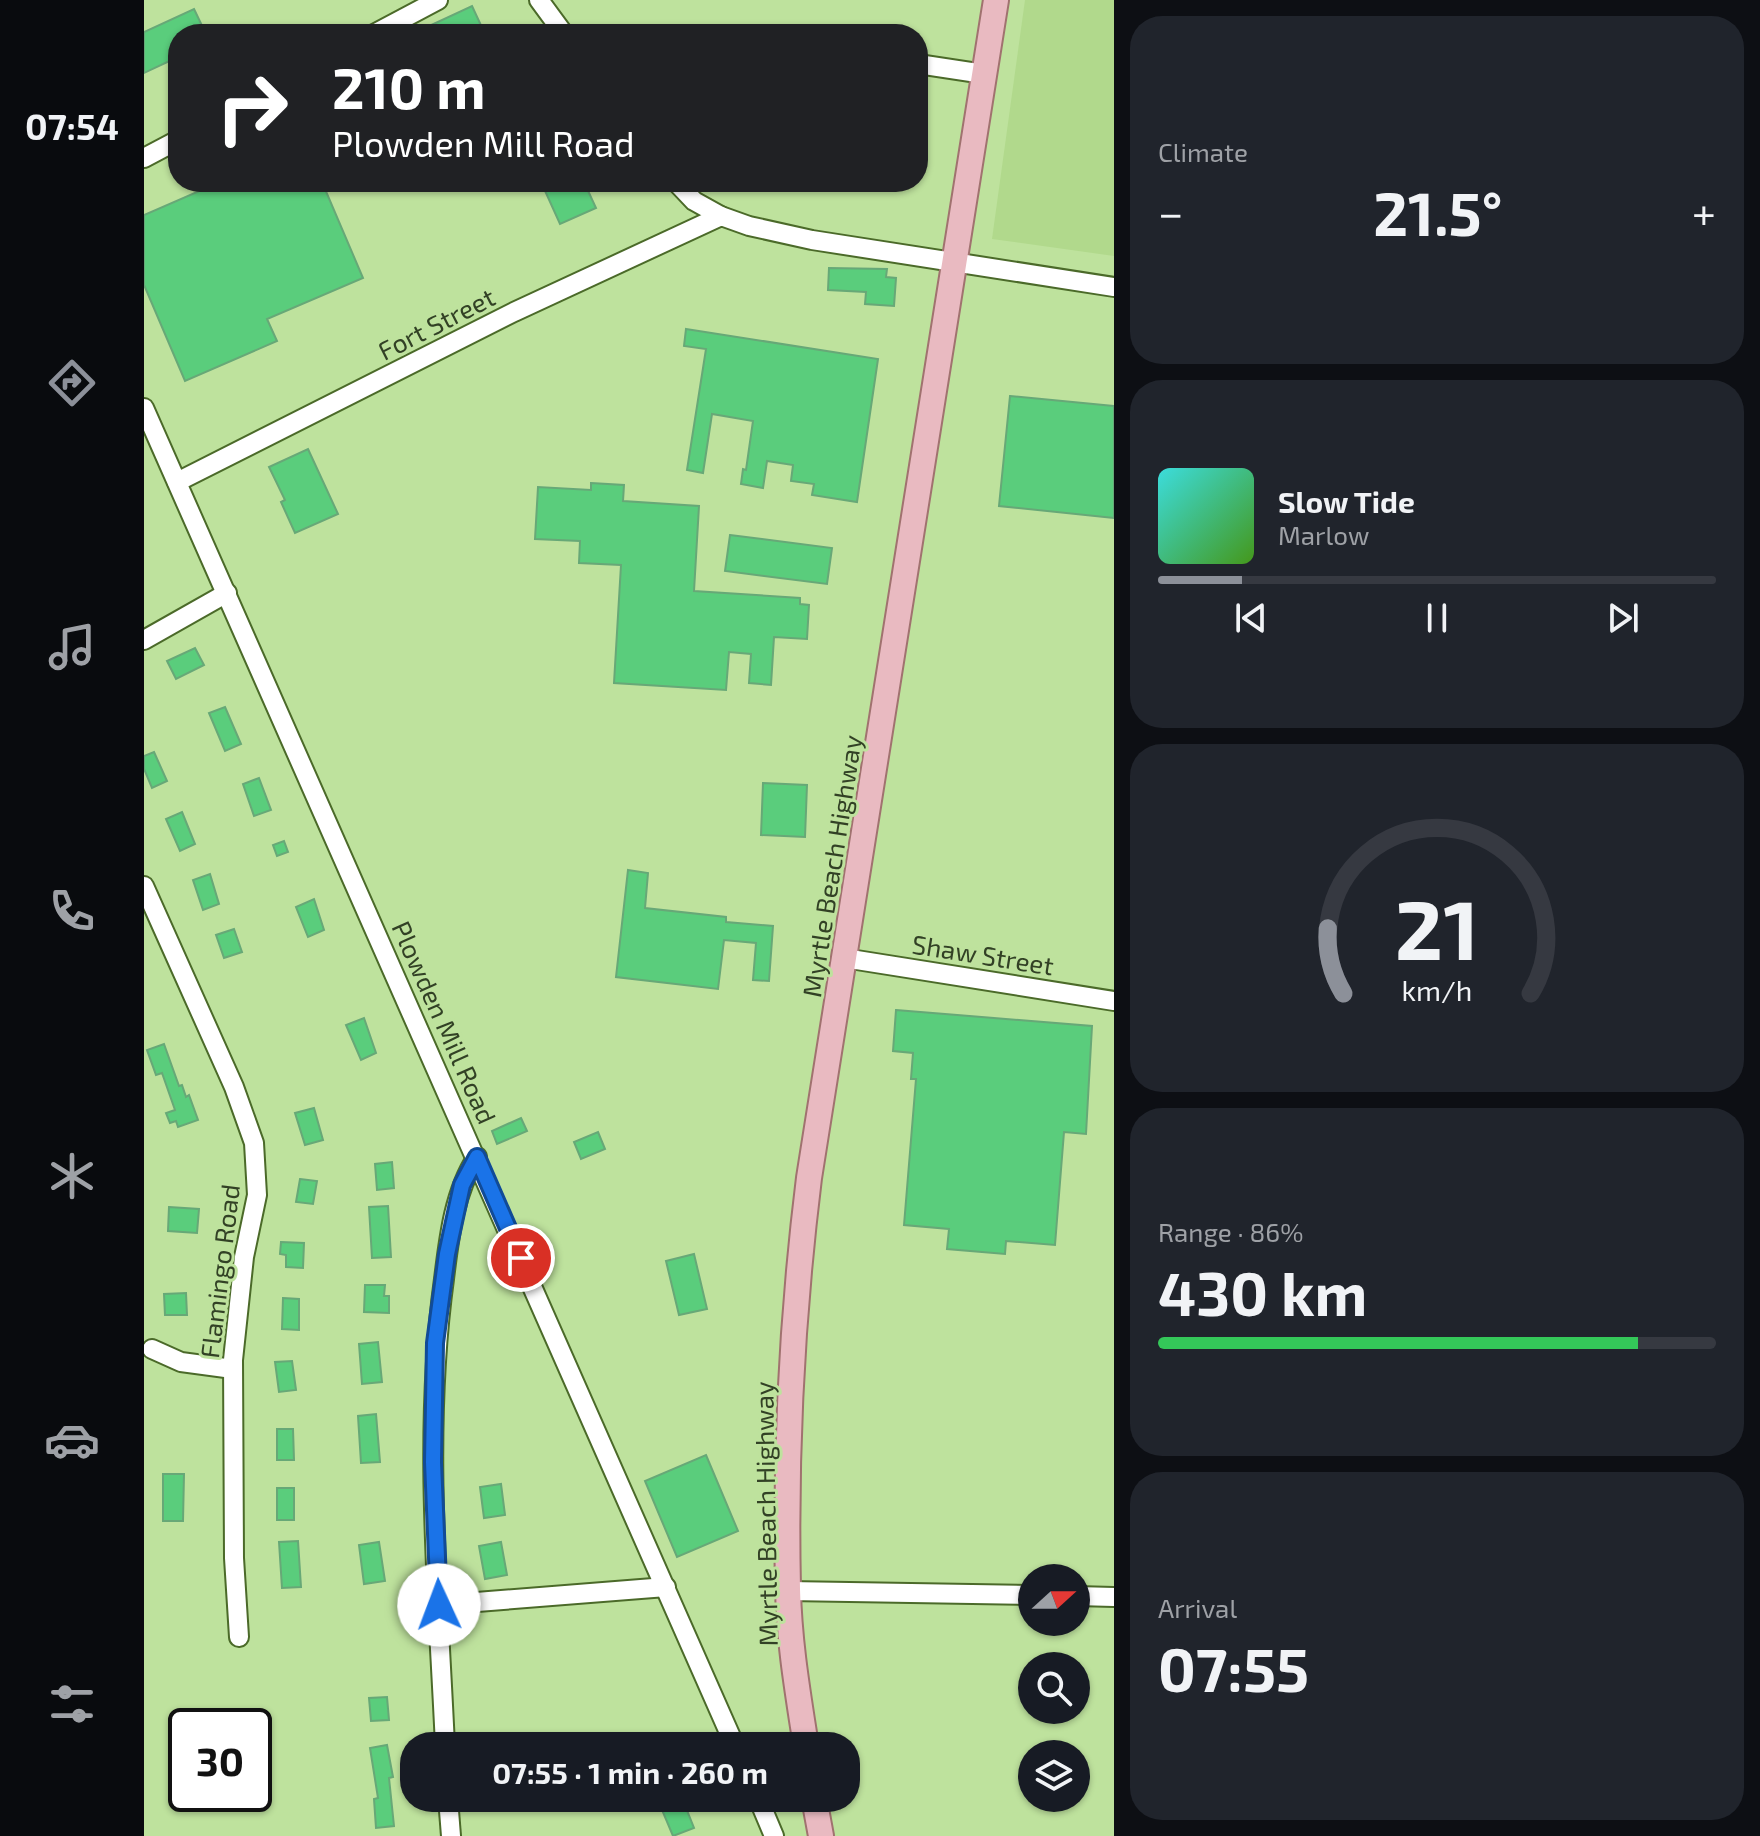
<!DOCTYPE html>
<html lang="en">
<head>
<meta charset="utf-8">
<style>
	:root { --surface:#171b24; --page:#20242c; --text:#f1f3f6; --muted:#9ea1a6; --line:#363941; --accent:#8c9099 }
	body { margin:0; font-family:"Exo 2",sans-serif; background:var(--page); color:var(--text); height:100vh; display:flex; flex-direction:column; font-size:30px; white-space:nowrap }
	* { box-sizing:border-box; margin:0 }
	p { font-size:26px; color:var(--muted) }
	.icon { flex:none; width:44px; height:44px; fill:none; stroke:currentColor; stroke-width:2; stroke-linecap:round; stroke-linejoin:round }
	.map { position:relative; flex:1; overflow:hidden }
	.details { display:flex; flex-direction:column; gap:16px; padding:16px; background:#0d0f14; width:646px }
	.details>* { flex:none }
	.guide { position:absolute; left:24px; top:24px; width:760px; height:168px; border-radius:32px; box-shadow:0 2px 6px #0004; background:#202124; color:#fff; overflow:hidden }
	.needle { width:52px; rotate:69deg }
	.controls { position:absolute; left:874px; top:1564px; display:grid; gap:16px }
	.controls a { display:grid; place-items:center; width:72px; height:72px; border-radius:50%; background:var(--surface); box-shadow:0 2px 6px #0004; font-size:40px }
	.speed { position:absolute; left:24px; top:1708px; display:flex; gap:16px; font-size:40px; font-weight:700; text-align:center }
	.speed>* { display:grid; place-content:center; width:104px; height:104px; border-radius:50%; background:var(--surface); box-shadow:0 2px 6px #0004; line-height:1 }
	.speed .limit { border:4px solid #111; border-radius:12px; background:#fff; color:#111 }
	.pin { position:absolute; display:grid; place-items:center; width:68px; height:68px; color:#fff; margin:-34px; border:4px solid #fff; border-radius:50%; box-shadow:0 2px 8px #0007 }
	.me { position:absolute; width:88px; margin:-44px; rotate:358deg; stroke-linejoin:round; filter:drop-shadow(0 0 6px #0008) }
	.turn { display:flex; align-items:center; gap:28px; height:168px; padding:0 32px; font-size:36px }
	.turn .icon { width:104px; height:104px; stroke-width:2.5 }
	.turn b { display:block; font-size:56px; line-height:68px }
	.big { font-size:60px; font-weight:700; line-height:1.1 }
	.details .tile { flex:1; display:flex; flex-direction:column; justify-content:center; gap:12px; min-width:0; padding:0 28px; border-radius:32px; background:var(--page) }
	.details .dial { align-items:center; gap:0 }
	.dial svg { height:208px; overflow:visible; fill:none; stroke:var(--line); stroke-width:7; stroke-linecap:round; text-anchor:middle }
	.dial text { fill:var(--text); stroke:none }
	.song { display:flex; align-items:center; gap:24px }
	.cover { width:96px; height:96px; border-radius:12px; background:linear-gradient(135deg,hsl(180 70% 55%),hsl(100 70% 35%)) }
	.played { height:8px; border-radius:4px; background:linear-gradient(90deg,var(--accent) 15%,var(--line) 15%) }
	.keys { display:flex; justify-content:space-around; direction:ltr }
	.heat { display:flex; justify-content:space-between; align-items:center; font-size:44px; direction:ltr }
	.charge { height:12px; border-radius:6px; background:linear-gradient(90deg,#34c759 86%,var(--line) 0) }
	.trip { position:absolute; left:256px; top:1732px; width:460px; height:80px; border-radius:32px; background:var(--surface); box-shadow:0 2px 6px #0004; font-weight:700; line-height:80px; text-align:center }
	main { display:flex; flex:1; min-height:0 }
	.dock { display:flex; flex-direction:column; width:144px; justify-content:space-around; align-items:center; background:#090b0e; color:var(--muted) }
	.dock .icon { width:56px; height:56px }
	.dock .active { color:var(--accent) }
	.dock b { font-size:36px; color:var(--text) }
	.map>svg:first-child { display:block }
</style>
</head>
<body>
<main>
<nav class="dock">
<b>07:54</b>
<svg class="icon active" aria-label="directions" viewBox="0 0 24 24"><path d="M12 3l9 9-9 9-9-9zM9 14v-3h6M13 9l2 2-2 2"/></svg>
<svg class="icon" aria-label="music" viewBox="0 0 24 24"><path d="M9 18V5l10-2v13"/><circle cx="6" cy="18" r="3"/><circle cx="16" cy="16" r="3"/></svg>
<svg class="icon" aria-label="phone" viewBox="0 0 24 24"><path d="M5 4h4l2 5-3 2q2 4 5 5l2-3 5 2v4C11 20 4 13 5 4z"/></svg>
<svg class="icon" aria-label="climate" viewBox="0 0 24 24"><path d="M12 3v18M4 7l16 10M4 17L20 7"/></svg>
<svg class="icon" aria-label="car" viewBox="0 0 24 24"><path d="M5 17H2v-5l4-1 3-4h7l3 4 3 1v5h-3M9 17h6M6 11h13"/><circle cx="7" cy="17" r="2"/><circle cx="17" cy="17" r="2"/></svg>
<svg class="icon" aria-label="filters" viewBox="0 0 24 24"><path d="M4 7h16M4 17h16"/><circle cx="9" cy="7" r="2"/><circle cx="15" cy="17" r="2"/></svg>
</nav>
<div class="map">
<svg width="970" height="1836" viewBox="0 0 970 1836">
	<rect width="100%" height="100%" fill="#bee29d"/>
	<polygon fill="#b1d98c" points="881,0 970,0 970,256 848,239"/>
	<g fill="#5acd7c" stroke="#67a877" stroke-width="2">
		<polygon points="328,6 341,34 268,34"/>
		<polygon points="50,9 62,34 34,34 34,57 0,73 0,32"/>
		<polygon points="76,182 178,182 219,278 123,319 133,341 41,381 0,285 0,215"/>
		<polygon points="397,182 440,182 452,208 416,224"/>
		<polygon points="685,268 743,269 742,277 752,278 750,306 721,304 722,292 684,290"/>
		<polygon points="542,329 734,359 713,502 668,495 670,484 647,481 649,465 623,461 619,488 597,484 599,469 602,470 609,421 568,414 559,473 543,470 562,349 540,346"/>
		<polygon points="866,396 970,406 970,518 855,506"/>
		<polygon points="164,449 194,514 151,533 137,502 141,500 125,467"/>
		<polygon points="447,483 480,485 479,501 555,506 550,591 656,598 656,604 665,605 663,639 630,637 627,685 605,683 607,654 585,652 582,690 470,683 477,565 435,563 436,541 391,539 394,487 447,490"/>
		<polygon points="586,535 688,548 683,584 581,571"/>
		<polygon points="51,648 60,665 32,679 23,661"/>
		<polygon points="81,707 97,744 81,751 65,713"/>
		<polygon points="10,752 23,781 8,788 0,769 0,756"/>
		<polygon points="115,778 127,810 110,816 99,784"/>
		<polygon points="619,783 663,785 661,837 617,835"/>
		<polygon points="38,812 51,844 36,851 22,819"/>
		<polygon points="140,841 144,852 133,856 129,845"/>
		<polygon points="484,870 504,873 501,908 582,917 582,922 629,926 625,981 609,980 612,943 580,940 574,989 472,977"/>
		<polygon points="66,874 75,904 59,910 49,880"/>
		<polygon points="170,899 180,930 164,937 152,907"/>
		<polygon points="90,929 98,952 80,958 72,935"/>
		<polygon points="752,1010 948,1026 942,1134 920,1132 911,1245 862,1241 861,1254 803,1249 805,1229 760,1225 772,1079 767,1079 769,1053 749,1051"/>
		<polygon points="220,1018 232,1053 217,1060 202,1025"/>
		<polygon points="20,1044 35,1086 38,1085 42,1097 45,1095 54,1120 34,1127 32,1121 26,1123 22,1113 31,1110 18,1073 12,1075 3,1050"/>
		<polygon points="170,1108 179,1140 161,1145 151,1113"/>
		<polygon points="377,1118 383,1131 353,1144 348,1131"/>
		<polygon points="454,1132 461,1149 437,1159 430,1142"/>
		<polygon points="248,1162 250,1188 233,1190 231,1164"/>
		<polygon points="156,1179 173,1181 169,1204 152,1202"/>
		<polygon points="244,1206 247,1257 228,1258 225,1207"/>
		<polygon points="25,1207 55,1209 53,1233 24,1231"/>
		<polygon points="137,1242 160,1243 159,1268 142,1267 142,1255 136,1254"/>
		<polygon points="550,1254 563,1309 535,1315 522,1261"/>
		<polygon points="221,1285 241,1285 240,1296 245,1296 245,1313 220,1312"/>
		<polygon points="42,1293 43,1315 21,1315 20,1294"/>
		<polygon points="139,1298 155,1299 155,1330 138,1329"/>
		<polygon points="234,1342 238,1382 218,1384 215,1344"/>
		<polygon points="148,1361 152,1390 135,1392 131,1362"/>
		<polygon points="232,1414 236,1462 217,1463 214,1416"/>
		<polygon points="133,1429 149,1429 150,1460 133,1460"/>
		<polygon points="562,1455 594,1531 533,1557 501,1481"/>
		<polygon points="19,1474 40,1474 39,1521 19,1521"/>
		<polygon points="357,1484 361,1515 340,1518 336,1487"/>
		<rect x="133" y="1488" width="17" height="32"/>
		<polygon points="154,1541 157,1587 138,1588 135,1542"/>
		<polygon points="235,1542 241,1581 220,1584 215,1545"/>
		<polygon points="357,1542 363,1575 341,1579 335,1546"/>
		<polygon points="243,1697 245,1720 227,1721 225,1698"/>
		<polygon points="243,1745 249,1777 245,1778 250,1826 232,1828 230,1799 234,1798 226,1748"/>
		<polygon points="513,1798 538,1798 550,1828 529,1836"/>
	</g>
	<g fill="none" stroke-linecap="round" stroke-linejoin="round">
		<defs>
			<g id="minor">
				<polyline points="395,0 420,34"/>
				<polyline points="230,34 294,0"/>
				<polyline points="774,64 840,74"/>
				<polyline points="0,158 34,140"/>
				<polyline points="532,182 550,201 577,216"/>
				<polyline points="0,408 591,1746"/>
				<polyline points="33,482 370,312 577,216 605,226 668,240 970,287"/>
				<polyline points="0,640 83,593"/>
				<polyline points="0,886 90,1087 110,1143 113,1195 100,1257 89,1360 90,1558 95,1637"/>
				<polyline points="700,958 970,1001"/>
				<polyline points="8,1349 37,1362 89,1369"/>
				<polyline points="644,1591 888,1595"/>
				<polyline points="932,1596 970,1597"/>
				<polyline points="295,1605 522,1587"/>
				<path d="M301,1746C294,1591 279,1433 300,1279C305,1238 310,1192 333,1157"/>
				<polyline points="304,1798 307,1836"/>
				<polyline points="614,1798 630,1836"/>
			</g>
			<g id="major">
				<path d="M662,1746C654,1694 645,1642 644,1589C641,1451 648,1315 665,1178L852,0"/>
				<polyline points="670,1798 677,1836"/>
			</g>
		</defs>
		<use href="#minor" stroke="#4b6a29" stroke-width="22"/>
		<use href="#major" stroke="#a0726f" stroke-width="28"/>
		<use href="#minor" stroke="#fff" stroke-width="18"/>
		<use href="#major" stroke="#e9bac1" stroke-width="24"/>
	</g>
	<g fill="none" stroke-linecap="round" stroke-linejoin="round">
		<defs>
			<polyline id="route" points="295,1605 289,1462 291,1343 303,1254 318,1185 333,1157 377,1258"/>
		</defs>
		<use href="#route" stroke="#114b97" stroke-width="20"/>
		<use href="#route" stroke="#1a73e8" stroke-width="14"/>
	</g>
	<g text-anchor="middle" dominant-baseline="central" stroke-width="6" stroke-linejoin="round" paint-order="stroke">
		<g font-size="26" fill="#324125" stroke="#bee29d">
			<text transform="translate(292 323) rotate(-27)">Fort Street</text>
			<text transform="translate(687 866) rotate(-81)">Myrtle Beach Highway</text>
			<text transform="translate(839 954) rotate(9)">Shaw Street</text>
			<text transform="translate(301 1022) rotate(66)">Plowden Mill Road</text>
			<text transform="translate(75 1271) rotate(-83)">Flamingo Road</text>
			<text transform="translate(621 1514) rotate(-91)">Myrtle Beach Highway</text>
		</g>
	</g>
</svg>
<div class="controls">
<a><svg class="needle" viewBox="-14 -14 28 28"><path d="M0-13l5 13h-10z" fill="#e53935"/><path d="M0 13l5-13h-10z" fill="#9ea1a6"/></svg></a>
<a><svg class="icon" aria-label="search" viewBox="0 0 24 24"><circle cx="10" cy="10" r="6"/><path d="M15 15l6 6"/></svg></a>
<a><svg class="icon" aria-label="layers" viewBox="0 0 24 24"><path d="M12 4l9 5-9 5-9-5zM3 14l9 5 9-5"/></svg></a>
</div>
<div class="speed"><div class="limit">30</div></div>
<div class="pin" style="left:377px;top:1258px;background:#d93025"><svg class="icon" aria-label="arrive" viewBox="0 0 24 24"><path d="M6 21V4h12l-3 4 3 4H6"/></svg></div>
<svg class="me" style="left:295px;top:1605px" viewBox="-20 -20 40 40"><circle r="19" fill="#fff"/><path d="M0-13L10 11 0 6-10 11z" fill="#1a73e8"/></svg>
<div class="trip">07:55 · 1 min · 260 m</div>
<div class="guide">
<div class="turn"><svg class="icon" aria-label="right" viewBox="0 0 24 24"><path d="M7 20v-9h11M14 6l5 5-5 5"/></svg><div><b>210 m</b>Plowden Mill Road</div></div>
</div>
</div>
<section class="details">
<div class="tile"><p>Climate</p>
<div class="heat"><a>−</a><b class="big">21.5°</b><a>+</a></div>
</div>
<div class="tile">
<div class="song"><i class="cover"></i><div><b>Slow Tide</b><p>Marlow</p></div></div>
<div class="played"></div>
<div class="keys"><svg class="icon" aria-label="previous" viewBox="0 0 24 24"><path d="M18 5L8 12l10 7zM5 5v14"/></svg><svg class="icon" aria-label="pause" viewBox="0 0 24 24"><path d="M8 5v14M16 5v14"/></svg><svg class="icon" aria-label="next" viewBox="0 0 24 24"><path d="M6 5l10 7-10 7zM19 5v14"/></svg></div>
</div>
<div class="tile dial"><svg viewBox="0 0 100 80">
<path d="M14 69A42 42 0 1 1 86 69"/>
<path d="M14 69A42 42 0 0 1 8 44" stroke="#8c9099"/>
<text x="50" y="56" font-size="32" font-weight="700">21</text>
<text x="50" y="72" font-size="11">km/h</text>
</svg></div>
<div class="tile"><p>Range · 86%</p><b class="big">430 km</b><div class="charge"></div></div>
<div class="tile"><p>Arrival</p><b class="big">07:55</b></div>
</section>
</main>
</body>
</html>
